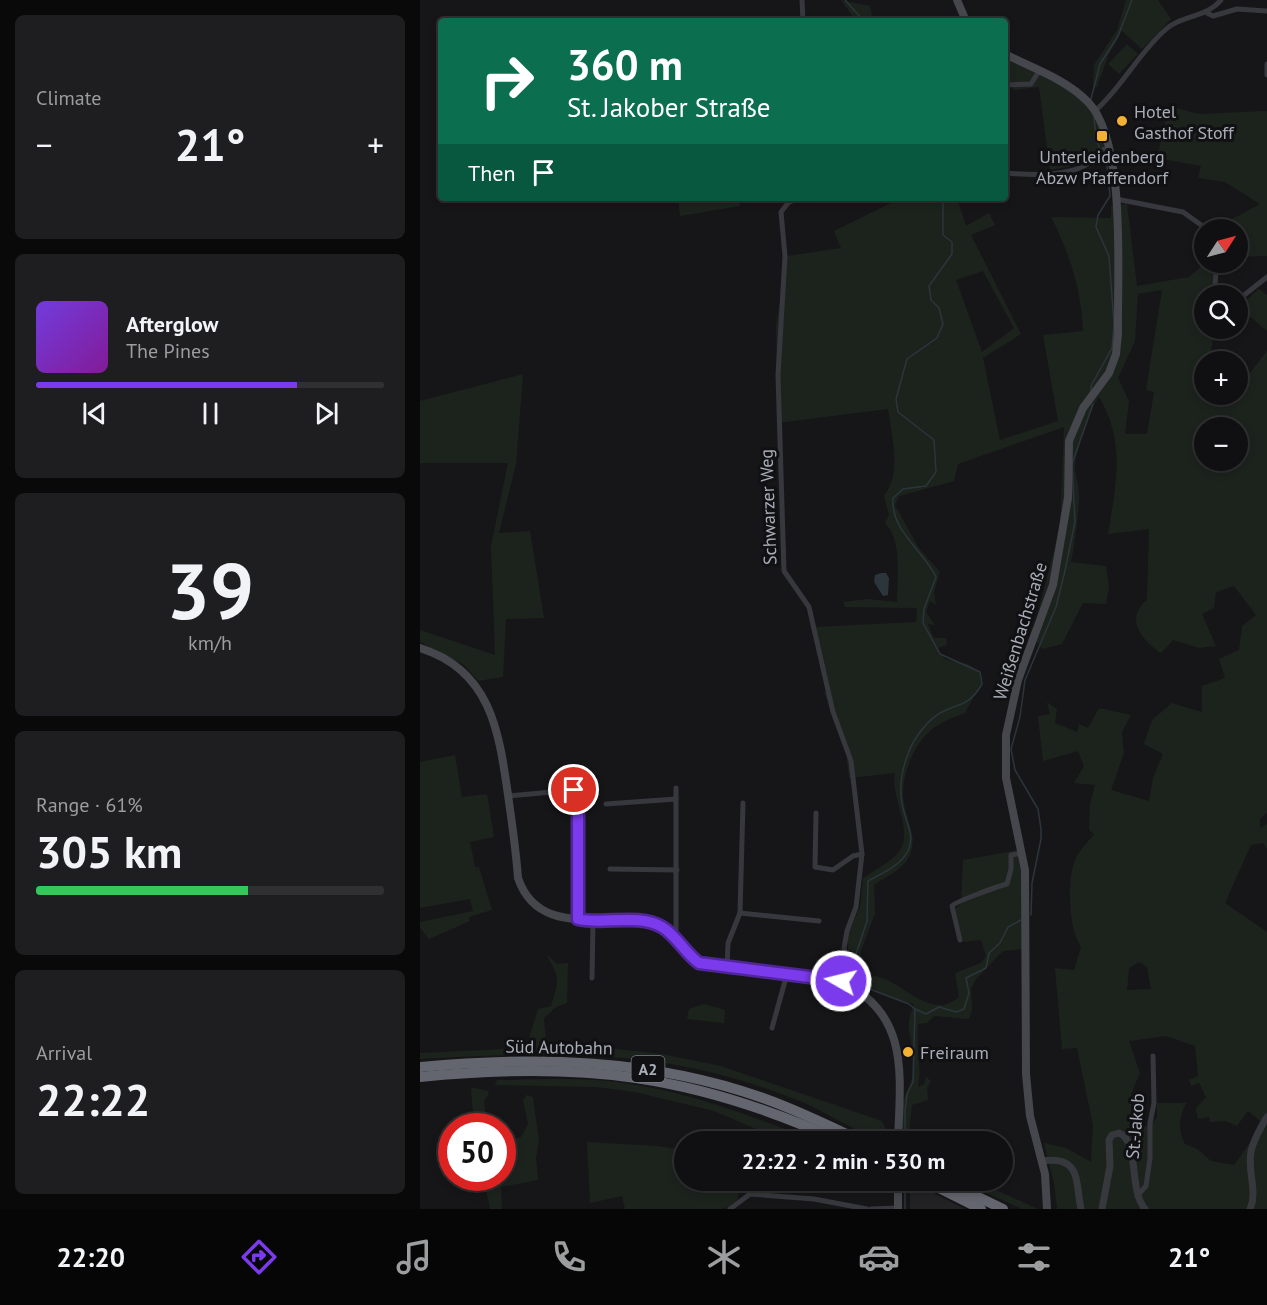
<!DOCTYPE html>
<html lang="en">
<head>
<meta charset="utf-8">
<style>
	:root { --surface:#101012; --page:#1e1e20; --text:#f1f3f6; --muted:#9c9d9f; --line:#303032; --accent:#7c3aed }
	body { margin:0; font-family:"PT Sans",sans-serif; background:var(--page); color:var(--text); height:100vh; display:flex; flex-direction:column; font-size:22px; white-space:nowrap }
	* { box-sizing:border-box; margin:0 }
	p { font-size:20px; color:var(--muted) }
	.icon { flex:none; width:33px; height:33px; fill:none; stroke:currentColor; stroke-width:2; stroke-linecap:round; stroke-linejoin:round }
	.map { position:relative; flex:1; overflow:hidden }
	.drawer { display:flex; flex-direction:column; gap:15px; padding:15px; background:#09090a; width:420px }
	.drawer>* { flex:none }
	.hud { position:absolute; left:18px; top:18px; width:570px; height:183px; border-radius:6px; box-shadow:0 3px 9px #0003,0 0 0 2px var(--line); background:#0b6e4f; color:#fff; overflow:hidden }
	.needle { width:39px; rotate:54deg }
	.controls { position:absolute; left:774px; top:219px; display:grid; gap:12px }
	.controls a { display:grid; place-items:center; width:54px; height:54px; border-radius:50%; background:var(--surface); box-shadow:0 3px 9px #0003,0 0 0 2px var(--line); font-size:30px }
	.speed { position:absolute; left:18px; top:1113px; display:flex; gap:12px; font-size:30px; font-weight:700; text-align:center }
	.speed>* { display:grid; place-content:center; width:78px; height:78px; border-radius:50%; background:var(--surface); box-shadow:0 3px 9px #0003,0 0 0 2px var(--line); line-height:1 }
	.speed .limit { border:9px solid #d22; background:#fff; color:#111 }
	.pin { position:absolute; display:grid; place-items:center; width:51px; height:51px; color:#fff; margin:-26px; border:3px solid #fff; border-radius:50%; box-shadow:0 2px 6px #0007 }
	.me { position:absolute; width:66px; margin:-33px; rotate:278deg; stroke-linejoin:round; filter:drop-shadow(0 0 4px #0008) }
	.turn { display:flex; align-items:center; gap:21px; height:126px; padding:0 30px; font-size:27px }
	.turn .icon { width:78px; height:78px; stroke-width:2.5 }
	.turn b { display:block; font-size:42px; line-height:51px }
	.then { display:flex; align-items:center; height:57px; padding:0 30px; background:#0003; gap:12px; font-size:22px }
	.big { font-size:45px; font-weight:700; line-height:1.1 }
	.drawer .card { flex:1; display:flex; flex-direction:column; justify-content:center; gap:9px; min-width:0; padding:0 21px; border-radius:9px; background:var(--page) }
	.drawer .dial { align-items:center; gap:0 }
	.dial b { font-size:78px; line-height:1 }
	.song { display:flex; align-items:center; gap:18px }
	.cover { width:72px; height:72px; border-radius:9px; background:linear-gradient(135deg,hsl(260 70% 55%),hsl(290 70% 35%)) }
	.played { height:6px; border-radius:3px; background:linear-gradient(90deg,var(--accent) 75%,var(--line) 75%) }
	.keys { display:flex; justify-content:space-around; direction:ltr }
	.heat { display:flex; justify-content:space-between; align-items:center; font-size:33px; direction:ltr }
	.charge { height:9px; border-radius:4px; background:linear-gradient(90deg,#34c759 61%,var(--line) 0) }
	.trip { position:absolute; left:254px; top:1131px; width:339px; height:60px; border-radius:30px; background:var(--surface); box-shadow:0 3px 9px #0003,0 0 0 2px var(--line); font-weight:700; line-height:60px; text-align:center }
	.tab-bar { display:flex; height:96px; justify-content:space-around; align-items:center; background:#060607; color:var(--muted) }
	.tab-bar .icon { width:42px; height:42px }
	.tab-bar .on { color:var(--accent) }
	.tab-bar b { font-size:27px; color:var(--text) }
	main { display:flex; flex:1; min-height:0 }
	.map>svg:first-child { display:block }
</style>
</head>
<body>
<main>
<section class="drawer">
<div class="card"><p>Climate</p>
<div class="heat"><a>−</a><b class="big">21°</b><a>+</a></div>
</div>
<div class="card">
<div class="song"><i class="cover"></i><div><b>Afterglow</b><p>The Pines</p></div></div>
<div class="played"></div>
<div class="keys"><svg class="icon" aria-label="previous" viewBox="0 0 24 24"><path d="M18 5L8 12l10 7zM5 5v14"/></svg><svg class="icon" aria-label="pause" viewBox="0 0 24 24"><path d="M8 5v14M16 5v14"/></svg><svg class="icon" aria-label="next" viewBox="0 0 24 24"><path d="M6 5l10 7-10 7zM19 5v14"/></svg></div>
</div>
<div class="card dial"><b>39</b><p>km/h</p></div>
<div class="card"><p>Range · 61%</p><b class="big">305 km</b><div class="charge"></div></div>
<div class="card"><p>Arrival</p><b class="big">22:22</b></div>
</section>
<div class="map">
<svg width="847" height="1209" viewBox="0 0 847 1209">
	<rect width="100%" height="100%" fill="#161618"/>
	<polygon fill="#222225" points="490,1182 501,1187 545,1209 490,1209"/>
	<g fill="#1c231d" fill-rule="evenodd">
		<polygon points="421,0 450,6 453,21 436,21"/>
		<polygon points="706,0 738,0 751,19 722,49 702,31 688,56 677,87 673,88 674,65 697,30"/>
		<polygon points="707,44 718,54 699,74 688,64"/>
		<path d="M585,58C614,72 657,86 675,115C682,127 685,145 688,159L630,170L619,87L593,90L592,83H585Z"/>
		<polygon points="749,106 779,114 847,111 847,256 818,257 818,230 800,229 798,227 840,204 805,182 778,178 781,166 737,158"/>
		<polygon points="258,198 319,198 320,206 260,216"/>
		<path d="M471,198H537L546,226L569,213L575,225L551,235L601,334L563,358L580,440L638,421L623,335L663,331C662,292 649,251 631,217L691,218V206L707,204L717,286L769,277L785,263H797L792,295L784,296V328L794,329L790,361L784,362V394L789,395L790,399L808,401L813,395L818,394V388L847,351V812L840,819V828L847,824V849L843,843L831,845L805,903L847,932V1209H637L634,1183L624,1143L646,1148L671,1162L673,1125L657,1048L642,1049L635,968L654,970L661,947C648,928 646,876 657,856C661,848 669,841 674,834L669,830L670,804L675,785L654,783L664,766L658,751L623,761L618,716L630,714L627,702L637,709L635,723L657,732L659,724L668,728L679,708L711,715L702,732L704,753L691,790L729,801L733,778L743,754L724,744L732,720L752,703L782,712V686L805,678L799,659L819,650L822,626L836,615L814,586L796,592L794,608L782,614L796,646L779,648L753,640L741,653C722,641 704,618 727,600L729,529L688,534C696,486 706,441 679,397C670,409 654,453 655,468C656,479 660,487 659,500C658,521 655,541 651,562L686,566L689,587L686,604L663,603L642,644L622,649L613,637V632L640,527L644,427L538,464L534,481L479,496L475,505L498,547L520,572L514,592L516,605L510,601L506,612L515,625L508,624L514,638H526L527,645L518,648L524,659L548,664L559,671L561,683L545,713C532,718 519,722 509,732C491,748 478,784 485,808C489,826 499,842 487,860C481,870 464,878 454,885L455,913L441,951V970C450,977 457,975 467,980C489,990 515,1019 539,997L535,973L561,963L566,956L561,940L543,942L535,909L541,903L543,860L599,850L604,876L602,949L583,951L556,979L551,989L552,1010L549,1019L514,1016L507,1023L498,1024C496,1046 502,1066 498,1087L504,1084L506,1077L511,1081L507,1088L508,1100L492,1105L488,1141H481C481,1128 480,1112 484,1099C487,1089 494,1078 494,1068C495,1041 482,1032 494,1004L465,996L433,978L428,960V935L440,907L443,878C453,871 465,865 474,857C499,835 469,800 475,773L429,778L426,752L404,692L410,688L396,627L496,622L497,608L425,607L423,602L448,599L477,602C477,577 483,542 465,523L469,515L464,496C482,473 472,436 468,409L358,423L356,326L367,256L421,248L414,231L471,203ZM563,271L594,328L562,352L536,280ZM742,290L726,390L734,392L727,434H705L709,401L698,378L715,341L718,294ZM784,428H818V460H784ZM719,962L727,967L731,989L707,990L709,968ZM746,1036L775,1046L778,1076L769,1080L771,1086L779,1083L786,1097L776,1108L778,1119L790,1117L789,1122L805,1121L817,1126L828,1111L840,1121L832,1140L814,1165L791,1161L777,1149L765,1144C757,1128 759,1119 766,1103H737V1118L728,1126H717L711,1094L720,1073L709,1041Z"/>
		<polygon points="839,289 847,295 847,331 819,307"/>
		<polygon points="103,374 96,464 79,533 110,531 124,618 86,619 83,677 58,681 44,665 0,642 0,630 75,655 71,546 88,463 0,463 0,401"/>
		<polygon points="35,755 42,797 67,794 74,837 50,842 55,867 59,867 72,910 49,917 50,921 9,939 0,928 0,922 53,911 50,899 0,908 0,762"/>
		<path d="M126,954L137,964L148,963L147,1003L136,1007L124,1018L126,1041L242,1054L301,1066L462,1121L471,1141C453,1142 405,1112 385,1103C367,1096 348,1089 329,1083C222,1048 111,1053 0,1059V1053L106,1048L118,1009L131,1006C139,979 141,980 126,954Z"/>
		<polygon points="284,1004 305,1010 304,1023 267,1019 269,1009"/>
		<path d="M77,1080C109,1080 142,1078 174,1080C252,1085 324,1113 395,1141H365L294,1111L215,1092L176,1087L75,1085Z"/>
		<polygon points="51,1087 68,1091 69,1094 64,1101 67,1126 54,1126"/>
		<polygon points="107,1095 113,1097 119,1141 116,1158 118,1180 81,1187 82,1209 70,1209 64,1178 82,1178 83,1140 101,1137 108,1124 103,1100"/>
		<polygon points="167,1142 237,1146 264,1150 264,1180 319,1181 318,1199 309,1207 301,1209 205,1209 202,1196 170,1203"/>
		<polygon points="540,1181 556,1181 618,1209 602,1209"/>
	</g>
	<polygon fill="#2c353c" points="461,573 466,573 469,578 468,595 463,596 454,582 455,575"/>
	<g fill="none" stroke-linecap="round" stroke-linejoin="round">
		<g stroke="#2c353c" stroke-width="1.5">
			<polyline points="425,0 444,21"/>
			<polyline points="671,99 680,64 698,36 712,0"/>
			<polyline points="674,117 676,138 680,150"/>
			<polyline points="671,391 671,386 692,348 694,324 689,256 676,227 678,215 690,196 687,166 682,154"/>
			<polyline points="611,915 612,883 621,839 621,829 618,809 595,770 591,749 600,717 605,680 636,607 644,575 655,522 652,464 673,404"/>
			<polyline points="495,1009 506,1014 519,1007 536,1012 544,1009 549,993 546,978 566,968 569,953 580,943 588,927 601,920"/>
			<path d="M485,1142V1111L487,1094L493,1082L495,1009L489,1004L447,988L432,966L447,921L448,881C461,874 480,866 488,851C496,834 484,820 482,803C479,786 482,769 488,754C493,739 508,719 522,712C542,702 549,706 562,684L560,672L520,654L503,623L504,609L516,577C504,551 470,530 473,498L483,489L506,486L516,472L514,440L478,412L476,399L487,359L517,338L523,324L519,308L511,300L509,286L532,254V242L523,235V198"/>
			<polyline points="485,1209 485,1180"/>
		</g>
		<g stroke="#37383d" stroke-width="5">
			<polyline points="382,0 383,21"/>
			<polyline points="785,12 793,16 817,9 847,11"/>
			<polyline points="847,64 847,75"/>
			<polyline points="585,85 611,84 619,71"/>
			<path d="M675,111C702,87 718,54 745,30C761,15 786,18 801,0"/>
			<path d="M585,173C608,175 643,177 664,166C675,160 676,150 689,148"/>
			<polyline points="377,198 368,203 361,212 365,256 358,375 364,571 389,607 413,712 431,761 442,854 436,907 427,931 424,948 432,987"/>
			<polyline points="696,199 763,212 788,230"/>
			<polyline points="794,296 797,262"/>
			<polyline points="818,300 847,277"/>
			<polyline points="88,796 154,790 158,794 158,919"/>
			<polyline points="186,804 256,799"/>
			<polyline points="396,813 395,867 413,870 433,856 442,854"/>
			<polyline points="190,869 257,870"/>
			<polyline points="320,913 399,921"/>
			<polyline points="256,938 256,788"/>
			<path d="M540,940L532,906C534,902 579,886 587,884L591,869V855L602,853"/>
			<polyline points="307,968 308,943 320,913 323,803"/>
			<polyline points="172,978 173,921"/>
			<polyline points="352,1028 367,974"/>
			<polyline points="717,1196 726,1186 730,1158 730,1123 734,1103 733,1056"/>
			<polyline points="310,1209 330,1194 394,1199 447,1209"/>
			<polyline points="451,1209 478,1208"/>
		</g>
		<g stroke="#37383d" stroke-width="7">
			<path d="M622,1161C661,1156 655,1179 661,1209"/>
			<path d="M682,1209L690,1166L689,1140L692,1135L699,1133C720,1141 708,1189 725,1209"/>
			<path d="M830,1209C838,1192 827,1170 831,1152C833,1140 841,1127 847,1117"/>
		</g>
		<g stroke="#45474d" stroke-width="8">
			<polyline points="537,0 546,21"/>
			<path d="M585,54C612,68 646,79 668,102C707,142 697,276 698,333L696,354L689,373L663,408L649,441L648,498L633,585L598,680L586,735V778L605,870L606,1074L610,1116L625,1174L627,1209"/>
			<path d="M0,648C71,670 79,732 88,795C92,823 96,850 98,878C119,940 188,910 234,924C253,929 263,951 279,963L421,982C491,1013 480,1078 478,1142"/>
			<polyline points="478,1180 478,1209"/>
		</g>
		<g stroke="#63666e" stroke-width="10">
			<path d="M0,1067C115,1056 233,1059 343,1098C377,1110 410,1126 443,1142"/>
			<path d="M0,1077C160,1061 274,1074 422,1142"/>
			<polyline points="503,1180 561,1209"/>
			<polyline points="523,1180 583,1209"/>
		</g>
	</g>
	<g fill="none" stroke-linecap="round" stroke-linejoin="round">
		<defs>
			<path id="route" d="M154,790L158,794V919C184,925 218,913 242,927C256,935 265,953 279,963L421,981"/>
		</defs>
		<use href="#route" stroke="#51269a" stroke-width="15"/>
		<use href="#route" stroke="#7c3aed" stroke-width="10"/>
	</g>
	<g fill="#f2b134" stroke="#111113" stroke-width="2">
		<circle cx="702" cy="121" r="6"/>
		<rect x="676" y="130" width="12" height="12" rx="3"/>
		<circle cx="488" cy="1052" r="6"/>
	</g>
	<g text-anchor="middle" dominant-baseline="central" stroke-width="6" stroke-linejoin="round" paint-order="stroke">
		<rect fill="#111113" stroke="#7b7e86" stroke-width="1.5" x="211.5" y="1056" width="33" height="26" rx="4.5"/>
		<g font-size="16" font-weight="bold" fill="#a8adb8">
			<text x="228" y="1069">A2</text>
		</g>
		<g font-size="18" fill="#a8adb8" stroke="#111113" text-anchor="start">
			<text x="714" y="111">Hotel<tspan x="714" dy="21">Gasthof Stoff</tspan></text>
			<text x="682" y="156" text-anchor="middle">Unterleidenberg<tspan x="682" dy="21">Abzw Pfaffendorf</tspan></text>
			<text x="500" y="1052">Freiraum</text>
		</g>
		<g font-size="18" fill="#a8adb8" stroke="#111113">
			<text transform="translate(348 507) rotate(-92)">Schwarzer Weg</text>
			<text transform="translate(600 631) rotate(-73)">Weißenbachstraße</text>
			<text transform="translate(139 1047) rotate(1)">Süd Autobahn</text>
			<text transform="translate(715 1126) rotate(-85)">St.-Jakob</text>
		</g>
	</g>
</svg>
<div class="controls">
<a><svg class="needle" viewBox="-14 -14 28 28"><path d="M0-13l5 13h-10z" fill="#e53935"/><path d="M0 13l5-13h-10z" fill="#9c9d9f"/></svg></a>
<a><svg class="icon" aria-label="search" viewBox="0 0 24 24"><circle cx="10" cy="10" r="6"/><path d="M15 15l6 6"/></svg></a>
<a>+</a>
<a>−</a>
</div>
<div class="speed"><div class="limit">50</div></div>
<div class="pin" style="left:154px;top:790px;background:#d93025"><svg class="icon" aria-label="arrive" viewBox="0 0 24 24"><path d="M6 21V4h12l-3 4 3 4H6"/></svg></div>
<svg class="me" style="left:421px;top:981px" viewBox="-20 -20 40 40"><circle r="17" fill="#7c3aed" stroke="#fff" stroke-width="3"/><path d="M0-11L8 9 0 5-8 9z" fill="#fff"/></svg>
<div class="trip">22:22 · 2 min · 530 m</div>
<div class="hud">
<div class="turn"><svg class="icon" aria-label="right" viewBox="0 0 24 24"><path d="M7 20v-9h11M14 6l5 5-5 5"/></svg><div><b>360 m</b>St. Jakober Straße</div></div>
<div class="then">Then<svg class="icon" aria-label="arrive" viewBox="0 0 24 24"><path d="M6 21V4h12l-3 4 3 4H6"/></svg></div>
</div>
</div>
</main>
<nav class="tab-bar">
<b>22:20</b>
<svg class="icon on" aria-label="directions" viewBox="0 0 24 24"><path d="M12 3l9 9-9 9-9-9zM9 14v-3h6M13 9l2 2-2 2"/></svg>
<svg class="icon" aria-label="music" viewBox="0 0 24 24"><path d="M9 18V5l10-2v13"/><circle cx="6" cy="18" r="3"/><circle cx="16" cy="16" r="3"/></svg>
<svg class="icon" aria-label="phone" viewBox="0 0 24 24"><path d="M5 4h4l2 5-3 2q2 4 5 5l2-3 5 2v4C11 20 4 13 5 4z"/></svg>
<svg class="icon" aria-label="climate" viewBox="0 0 24 24"><path d="M12 3v18M4 7l16 10M4 17L20 7"/></svg>
<svg class="icon" aria-label="car" viewBox="0 0 24 24"><path d="M5 17H2v-5l4-1 3-4h7l3 4 3 1v5h-3M9 17h6M6 11h13"/><circle cx="7" cy="17" r="2"/><circle cx="17" cy="17" r="2"/></svg>
<svg class="icon" aria-label="filters" viewBox="0 0 24 24"><path d="M4 7h16M4 17h16"/><circle cx="9" cy="7" r="2"/><circle cx="15" cy="17" r="2"/></svg>
<b>21°</b>
</nav>
</body>
</html>
